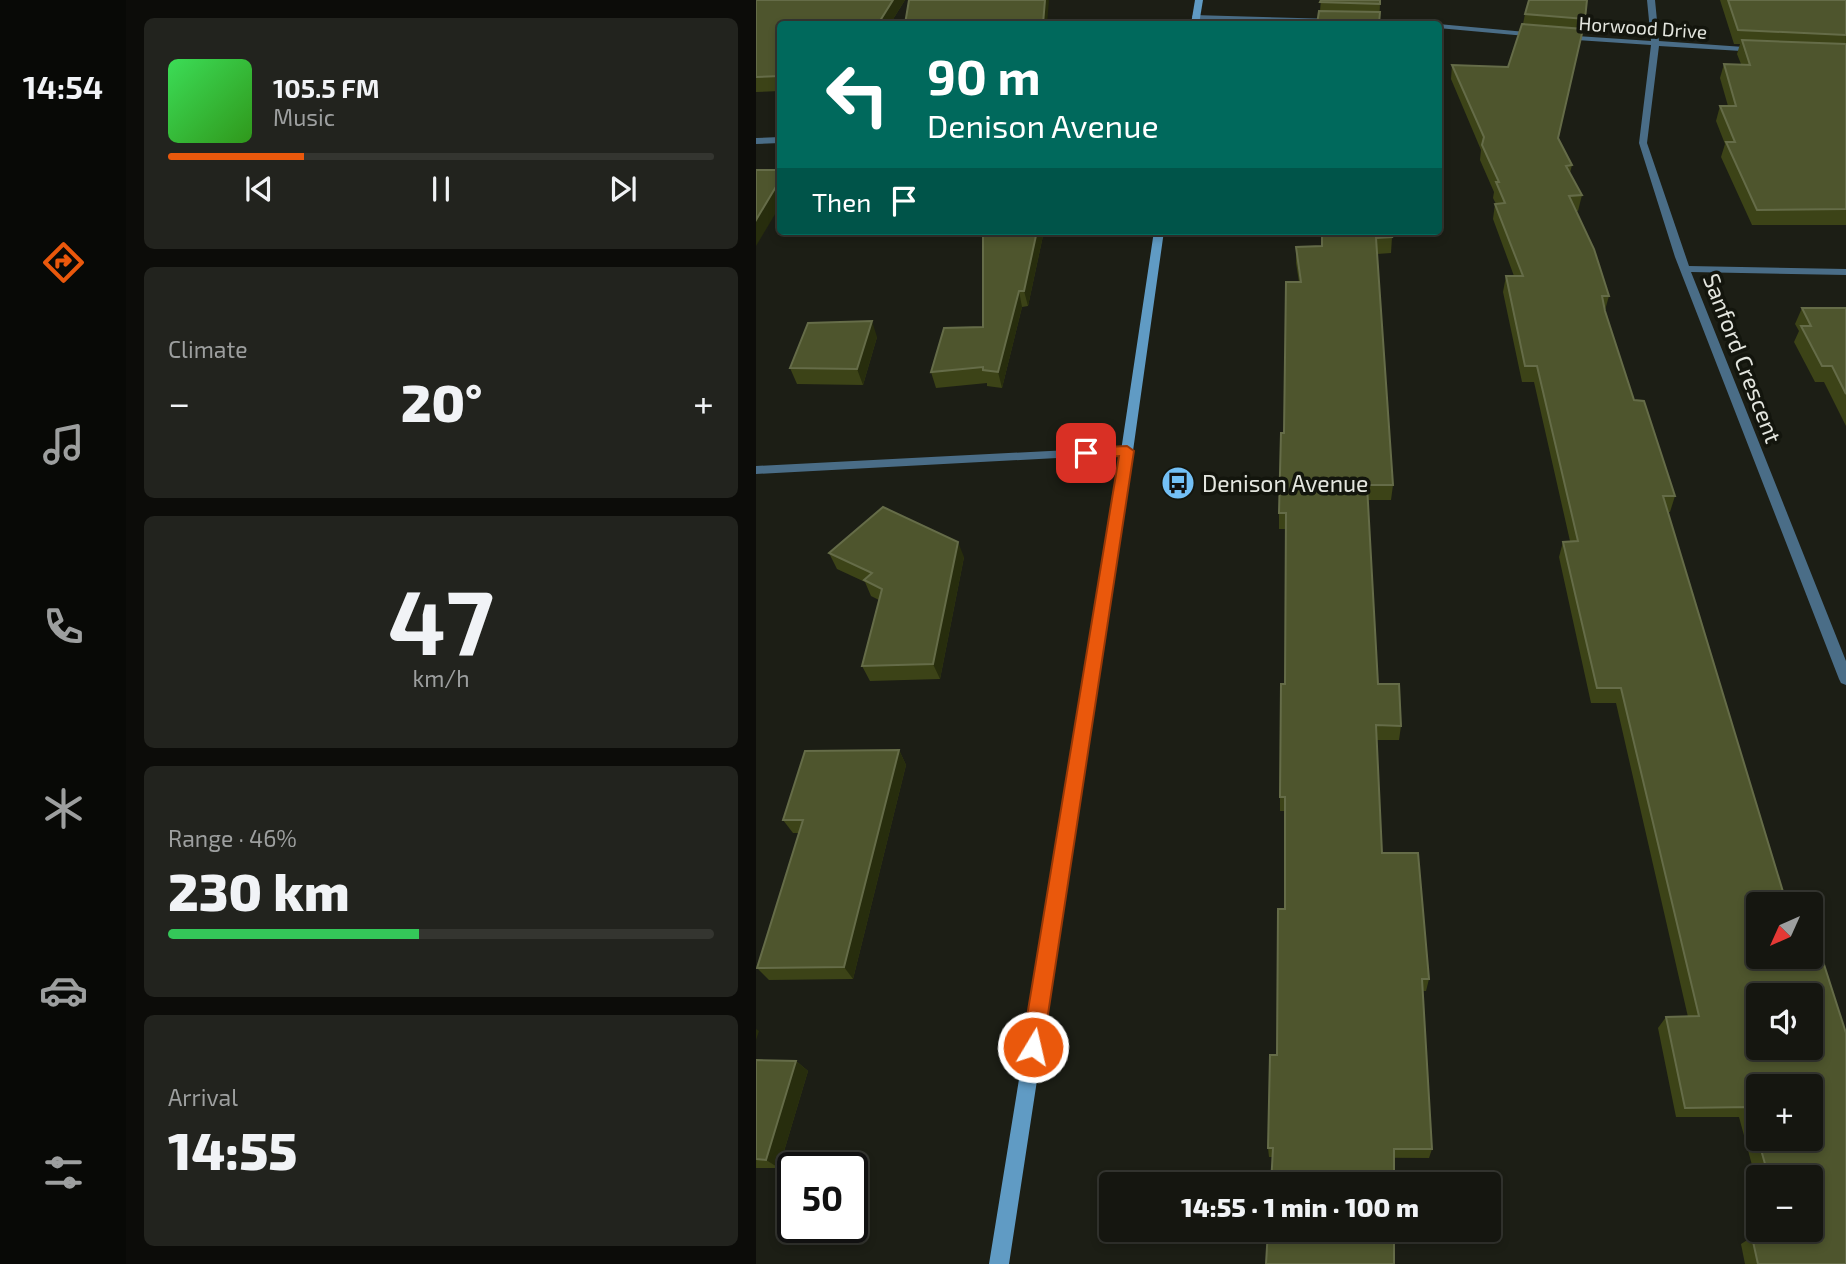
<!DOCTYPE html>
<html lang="en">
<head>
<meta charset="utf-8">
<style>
	:root { --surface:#151610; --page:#22231e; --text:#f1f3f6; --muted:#9d9f9f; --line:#343530; --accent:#ea580c }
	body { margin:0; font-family:"Exo 2",sans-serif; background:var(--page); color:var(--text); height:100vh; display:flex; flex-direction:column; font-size:26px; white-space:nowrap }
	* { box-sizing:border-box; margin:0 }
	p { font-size:23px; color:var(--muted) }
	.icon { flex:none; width:38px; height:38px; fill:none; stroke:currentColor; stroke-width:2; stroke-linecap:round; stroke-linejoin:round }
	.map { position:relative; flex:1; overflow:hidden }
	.drawer { display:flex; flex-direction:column; gap:18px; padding:18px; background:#0c0c09; width:630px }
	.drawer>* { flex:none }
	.hud { position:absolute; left:21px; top:21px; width:665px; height:214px; border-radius:7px; box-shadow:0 4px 10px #0003,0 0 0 2px var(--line); background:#00695c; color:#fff; overflow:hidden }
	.needle { width:46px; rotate:225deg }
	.fabs { position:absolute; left:990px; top:892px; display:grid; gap:14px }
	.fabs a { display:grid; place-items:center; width:77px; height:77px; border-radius:7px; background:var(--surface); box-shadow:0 4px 10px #0003,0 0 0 2px var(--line); font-size:35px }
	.speed { position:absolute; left:21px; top:1152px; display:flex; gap:14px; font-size:35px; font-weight:700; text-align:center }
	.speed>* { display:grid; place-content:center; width:91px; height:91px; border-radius:50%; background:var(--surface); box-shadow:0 4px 10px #0003,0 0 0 2px var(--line); line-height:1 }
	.speed .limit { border:4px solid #111; border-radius:10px; background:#fff; color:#111 }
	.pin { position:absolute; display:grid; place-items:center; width:60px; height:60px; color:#fff; margin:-30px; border-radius:14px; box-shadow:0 4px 10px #0006 }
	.me { position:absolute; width:77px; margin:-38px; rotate:9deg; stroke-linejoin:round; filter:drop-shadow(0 0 5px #0008) }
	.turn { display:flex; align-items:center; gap:24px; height:147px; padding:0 35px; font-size:32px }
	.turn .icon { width:91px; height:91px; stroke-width:2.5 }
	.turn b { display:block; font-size:49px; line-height:60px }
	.then { display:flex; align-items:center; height:66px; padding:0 35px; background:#0003; gap:14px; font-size:26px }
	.big { font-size:52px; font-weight:800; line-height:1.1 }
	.drawer .tile { flex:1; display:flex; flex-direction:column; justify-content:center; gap:10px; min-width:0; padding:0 24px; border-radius:10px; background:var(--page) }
	.drawer .dial { align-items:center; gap:0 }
	.dial b { font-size:91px; line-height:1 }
	.song { display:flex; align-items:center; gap:21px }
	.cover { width:84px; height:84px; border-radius:10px; background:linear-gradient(135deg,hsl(130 70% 55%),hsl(110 70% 35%)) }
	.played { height:7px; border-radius:4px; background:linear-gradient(90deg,var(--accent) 25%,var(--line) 25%) }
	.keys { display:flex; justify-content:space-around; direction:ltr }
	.heat { display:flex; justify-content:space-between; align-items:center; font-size:38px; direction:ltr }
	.charge { height:10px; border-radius:5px; background:linear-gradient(90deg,#34c759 46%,var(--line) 0) }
	.trip { position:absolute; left:343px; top:1172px; width:402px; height:70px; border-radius:7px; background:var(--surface); box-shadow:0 4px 10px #0003,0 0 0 2px var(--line); font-weight:800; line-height:70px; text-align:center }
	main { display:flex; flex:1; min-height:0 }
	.tab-bar { display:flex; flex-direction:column; width:126px; justify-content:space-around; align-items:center; background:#080906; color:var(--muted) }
	.tab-bar .icon { width:49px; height:49px }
	.tab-bar .current { color:var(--accent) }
	.tab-bar b { font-size:32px; color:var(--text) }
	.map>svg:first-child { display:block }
</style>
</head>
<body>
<main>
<nav class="tab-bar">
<b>14:54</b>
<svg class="icon current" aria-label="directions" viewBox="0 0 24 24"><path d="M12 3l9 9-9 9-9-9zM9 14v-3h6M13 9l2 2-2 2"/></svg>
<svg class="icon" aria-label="music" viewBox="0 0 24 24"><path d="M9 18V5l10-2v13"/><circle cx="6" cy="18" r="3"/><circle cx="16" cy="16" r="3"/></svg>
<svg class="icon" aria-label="phone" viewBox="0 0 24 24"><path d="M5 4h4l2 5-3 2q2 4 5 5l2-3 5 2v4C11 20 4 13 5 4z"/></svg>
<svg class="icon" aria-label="climate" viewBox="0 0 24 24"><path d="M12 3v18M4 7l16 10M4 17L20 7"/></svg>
<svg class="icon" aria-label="car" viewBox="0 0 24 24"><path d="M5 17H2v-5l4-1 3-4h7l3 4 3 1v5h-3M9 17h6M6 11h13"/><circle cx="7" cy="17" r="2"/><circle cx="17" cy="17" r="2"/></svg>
<svg class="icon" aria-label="filters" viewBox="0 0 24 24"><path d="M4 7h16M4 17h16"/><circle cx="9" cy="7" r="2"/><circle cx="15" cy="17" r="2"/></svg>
</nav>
<section class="drawer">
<div class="tile">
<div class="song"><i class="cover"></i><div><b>105.5 FM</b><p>Music</p></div></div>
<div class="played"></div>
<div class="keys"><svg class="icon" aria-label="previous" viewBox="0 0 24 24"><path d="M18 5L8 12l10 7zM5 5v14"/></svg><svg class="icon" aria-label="pause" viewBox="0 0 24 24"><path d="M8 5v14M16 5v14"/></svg><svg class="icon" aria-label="next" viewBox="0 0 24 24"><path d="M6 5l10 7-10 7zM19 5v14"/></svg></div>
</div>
<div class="tile"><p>Climate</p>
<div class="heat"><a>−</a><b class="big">20°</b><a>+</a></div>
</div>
<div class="tile dial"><b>47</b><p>km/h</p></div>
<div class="tile"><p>Range · 46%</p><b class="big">230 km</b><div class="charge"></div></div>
<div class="tile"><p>Arrival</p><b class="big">14:55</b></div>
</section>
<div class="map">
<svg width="1090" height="1264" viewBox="0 0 1090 1264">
	<rect width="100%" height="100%" fill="#1c1e15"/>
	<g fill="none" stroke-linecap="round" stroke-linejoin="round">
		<g fill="#4a6d87" fill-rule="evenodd">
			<polygon points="891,0 899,0 903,41 1002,48 1006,50 1002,52 903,46 891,143 933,266 1090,269 1090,275 935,272 1090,661 1090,685 1085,683 1083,679 919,257 883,143 895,45 806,39 802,37 806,35 895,41"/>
			<polygon points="437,15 579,19 583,21 579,23 440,19 436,17"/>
			<polygon points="603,19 665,22 669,24 606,23 603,23"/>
			<polygon points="679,24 682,24 782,33 786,35 782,37 682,28 682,24"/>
			<polygon points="24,137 24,143 0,144 0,138"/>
			<polygon points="371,447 375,448 377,451 375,454 0,474 0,466"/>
		</g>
		<g fill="#609bc4" fill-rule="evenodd">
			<polygon points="439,0 447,0 443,24 435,24"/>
			<polygon points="398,231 408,231 377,451 253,1264 233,1264 365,451"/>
		</g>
	</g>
	<g fill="#3c4317">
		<polygon points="0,0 149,0 134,24 24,24 24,91 0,92"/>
		<polygon points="565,0 624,4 623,24 564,11"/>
		<polygon points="964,0 1090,0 1090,225 996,225 965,157 969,144 960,121 964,106 972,106 964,78 968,64 985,64 981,54 984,44 978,44"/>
		<polygon points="769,14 829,19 802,139 816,165 814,173 826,195 822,211 820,211 853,296 849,310 878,400 919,496 914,512 912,512 1090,1264 989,1264 985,1244 996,1237 1015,1237 1013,1230 1055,1230 1055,1178 1003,1178 1003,1191 983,1117 920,1117 902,1028 910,1017 932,1017 860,703 835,703 803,557 807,542 814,541 778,382 766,382 747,292 750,276 758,276 737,219 739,204 740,204 737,198 738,192 724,160 725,150 695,79 696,65 752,67 767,24"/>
		<polygon points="227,231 288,231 272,306 266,307 246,388 231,386 231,383 180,388 175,372 227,327"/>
		<polygon points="566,231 636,237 635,253 621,254 637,485 635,500 612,500 622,684 645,726 643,740 620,740 626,853 673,979 670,991 667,991 676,1149 673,1158 513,1157 512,1148 521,1055 529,909 529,811 524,811 524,797 529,684 530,529 523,529 523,513 528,433 543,282 540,263 540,247 565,246"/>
		<polygon points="1046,308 1090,308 1090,426 1068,382 1059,382 1038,342 1043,331 1039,324"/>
		<polygon points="121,337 107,385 41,384 34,368"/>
		<polygon points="73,553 208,557 184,679 114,681 106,666 123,600 115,596 109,582 81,569"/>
		<polygon points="143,750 150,765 97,979 13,980 1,968 43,833 37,833 27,820"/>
		<polygon points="0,1060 40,1061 52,1071 23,1168 0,1168"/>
	</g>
	<g fill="#272d0d">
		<polygon points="137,0 149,0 134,24 122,24"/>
		<polygon points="289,0 293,0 291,24 287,24"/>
		<polygon points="24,180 24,206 0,246 0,220"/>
		<polygon points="281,231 288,231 272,306 268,291"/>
		<polygon points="263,291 266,307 246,388 242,372"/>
		<polygon points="116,321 121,337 107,385 101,369"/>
		<polygon points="202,542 208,557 184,679 177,664"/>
		<polygon points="143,750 150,765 97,979 88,967"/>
		<polygon points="0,1029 3,1031 0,1040"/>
		<polygon points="40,1061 52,1071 23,1168 10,1160"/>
	</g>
	<g fill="#4e552d" stroke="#656c48" stroke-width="2" fill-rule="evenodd">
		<polygon points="0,0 137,0 122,24 24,24 24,76 0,77"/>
		<polygon points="153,0 289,0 287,24 149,24"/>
		<polygon points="565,0 624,0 624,4 564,2"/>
		<polygon points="773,0 831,0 829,19 769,14"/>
		<polygon points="972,0 1090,0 1090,35 982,30"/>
		<polygon points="563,11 624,12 623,24 561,24"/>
		<path d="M766,24L827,29L802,138L816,165L810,166L826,195L813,196L838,249L853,296H846L849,311L878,400L888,401L919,496H907L1031,905H1003V957H1055V924L1090,1033V1264H1002L996,1237L1029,1236L1027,1230H1055V1178H1013L993,1107L929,1108L910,1017L943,1016L865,688H841L807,542L822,541L781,366H769L750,276H767L739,204L749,203L740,182H743L726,145L728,137L696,65L752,67ZM1003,996H1055V1048H1003ZM1003,1087H1055V1139H1003Z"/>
		<polygon points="986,40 1090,44 1090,209 1001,210 970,142 979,142 964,106 980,106 968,64 994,65"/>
		<polygon points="0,170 24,170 24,180 0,220"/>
		<polygon points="227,231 281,231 268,291 263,291 242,372 227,370 227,367 175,372 188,328 227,327"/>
		<polygon points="566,231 634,231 636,237 620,238 637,485 611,485 622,684 643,684 645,726 620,725 626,853 662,853 673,979 666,979 676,1149 638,1149 638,1185 515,1185 517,1148 512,1148 514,1055 521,1055 522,909 529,909 529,797 524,797 525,684 529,684 530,513 523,513 525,433 528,433 530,282 545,282 540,247 566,246"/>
		<polygon points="1046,308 1090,308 1090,394 1076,366 1066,366 1045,326 1055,326"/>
		<polygon points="116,321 101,369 34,368 52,323"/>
		<polygon points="127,507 202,542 177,664 106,666 126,589 108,580 116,573 73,553"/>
		<polygon points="143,750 88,967 1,968 47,820 27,820 49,751"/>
		<polygon points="0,1060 40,1061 10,1160 0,1159"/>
		<polygon points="512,1230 638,1230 638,1264 510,1264"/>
	</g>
	<polygon fill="#ea580c" stroke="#983908" stroke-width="2" points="371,446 378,451 287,1047 284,1055 277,1058 269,1055 266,1047 363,456 330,458 323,453 330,448"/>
	<defs>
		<symbol id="bus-disc" viewBox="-11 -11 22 22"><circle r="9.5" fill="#73c0f6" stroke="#13150d"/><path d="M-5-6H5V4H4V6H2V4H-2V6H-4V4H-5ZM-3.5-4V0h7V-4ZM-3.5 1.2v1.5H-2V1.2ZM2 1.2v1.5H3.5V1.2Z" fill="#111"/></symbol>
	</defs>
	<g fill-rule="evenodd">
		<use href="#bus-disc" x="403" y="464" width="38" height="38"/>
	</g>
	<g text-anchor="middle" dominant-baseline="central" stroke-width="7" stroke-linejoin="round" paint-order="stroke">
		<g font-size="19" fill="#e4e6df" stroke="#13150d">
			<text transform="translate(887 27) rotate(4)">Horwood Drive</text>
		</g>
		<g font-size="23" fill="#e4e6df" stroke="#13150d">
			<text transform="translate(987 358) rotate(69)">Sanford Crescent</text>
		</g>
		<g font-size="23" fill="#e4e6df" stroke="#13150d" text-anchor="start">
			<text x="446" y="483">Denison Avenue</text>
		</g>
	</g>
</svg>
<div class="fabs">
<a><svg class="needle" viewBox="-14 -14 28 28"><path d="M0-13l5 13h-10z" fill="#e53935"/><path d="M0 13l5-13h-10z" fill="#9d9f9f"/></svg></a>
<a><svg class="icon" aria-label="sound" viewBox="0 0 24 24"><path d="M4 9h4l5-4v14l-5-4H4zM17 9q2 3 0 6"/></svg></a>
<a>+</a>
<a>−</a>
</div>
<div class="speed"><div class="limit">50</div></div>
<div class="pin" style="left:330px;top:453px;background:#d93025"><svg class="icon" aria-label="arrive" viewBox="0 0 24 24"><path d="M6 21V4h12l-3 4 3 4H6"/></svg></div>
<svg class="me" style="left:277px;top:1047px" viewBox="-20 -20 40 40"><circle r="17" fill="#ea580c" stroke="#fff" stroke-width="3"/><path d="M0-11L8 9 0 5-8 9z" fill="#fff"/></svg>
<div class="trip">14:55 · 1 min · 100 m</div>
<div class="hud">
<div class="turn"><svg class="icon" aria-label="left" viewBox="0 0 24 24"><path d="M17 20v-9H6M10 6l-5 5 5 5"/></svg><div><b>90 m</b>Denison Avenue</div></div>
<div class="then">Then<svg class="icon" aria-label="arrive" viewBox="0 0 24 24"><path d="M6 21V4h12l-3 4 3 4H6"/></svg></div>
</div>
</div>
</main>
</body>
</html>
